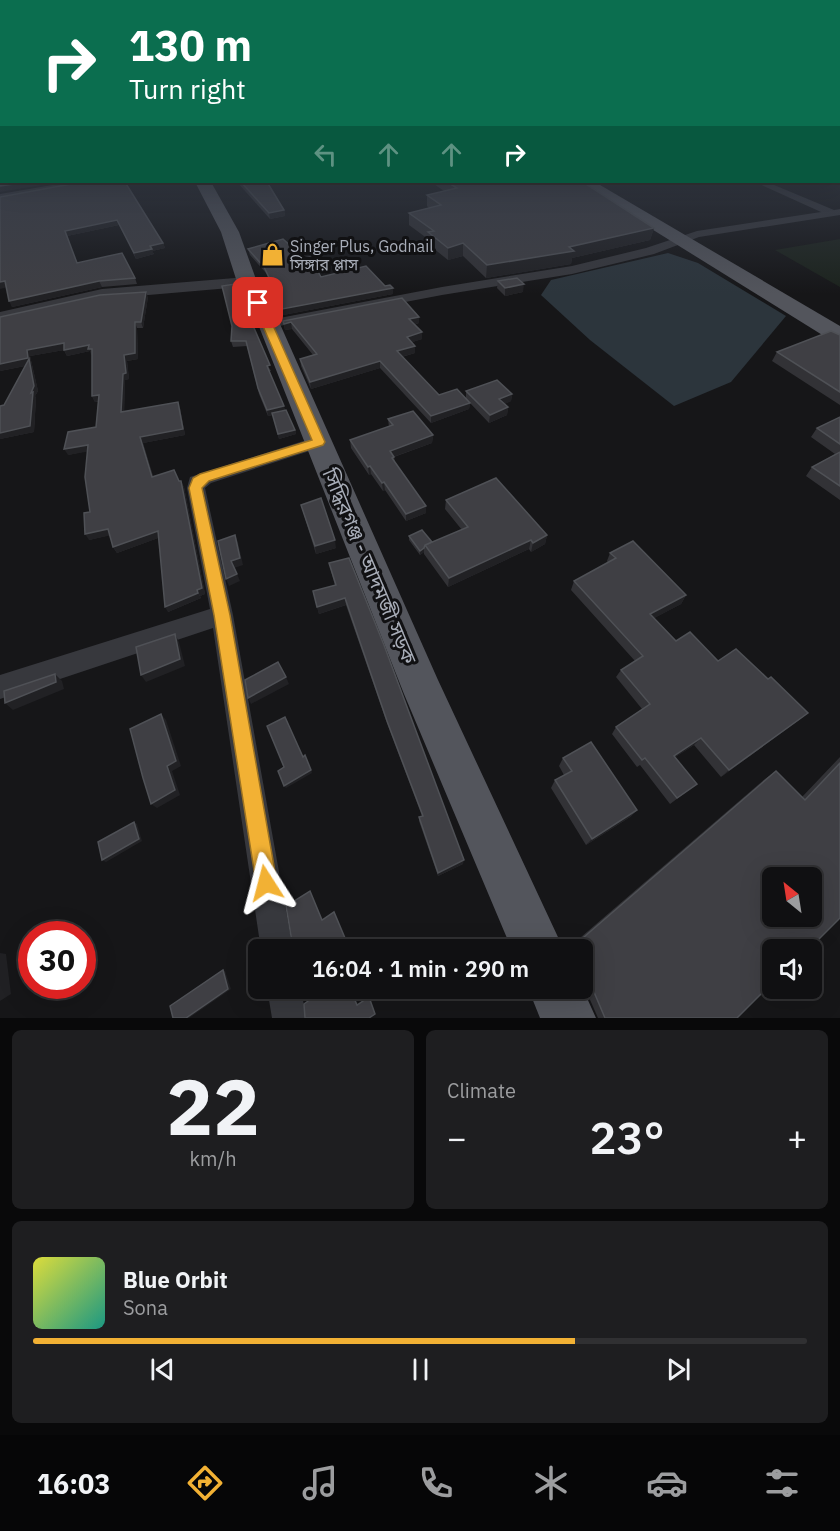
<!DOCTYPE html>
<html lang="en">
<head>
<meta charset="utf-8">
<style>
	:root { --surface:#101012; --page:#1e1e20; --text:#f1f3f6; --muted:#9c9d9f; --line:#303032; --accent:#f2b134 }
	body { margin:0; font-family:"IBM Plex Sans","Noto Sans Bengali",sans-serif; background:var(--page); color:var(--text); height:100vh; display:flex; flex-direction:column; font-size:22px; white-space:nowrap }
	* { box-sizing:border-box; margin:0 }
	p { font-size:20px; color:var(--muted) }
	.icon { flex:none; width:33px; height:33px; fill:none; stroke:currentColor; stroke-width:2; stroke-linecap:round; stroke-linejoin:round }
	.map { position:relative; height:1018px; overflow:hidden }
	.panel { display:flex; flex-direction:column; gap:12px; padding:12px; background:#09090a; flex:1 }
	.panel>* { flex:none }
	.banner { position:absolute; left:0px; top:0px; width:840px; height:183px; box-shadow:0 6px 24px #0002,0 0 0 2px var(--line); background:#0b6e4f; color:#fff; overflow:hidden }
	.needle { width:39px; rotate:330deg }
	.tools { position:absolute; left:762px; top:867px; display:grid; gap:12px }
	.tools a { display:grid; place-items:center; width:60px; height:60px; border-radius:9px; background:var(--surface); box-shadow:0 6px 24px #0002,0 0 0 2px var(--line); font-size:30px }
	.speed { position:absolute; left:18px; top:921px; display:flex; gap:12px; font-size:30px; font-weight:700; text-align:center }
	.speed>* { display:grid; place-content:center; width:78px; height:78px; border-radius:50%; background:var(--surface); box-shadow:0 6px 24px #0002,0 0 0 2px var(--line); line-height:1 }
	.speed .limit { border:9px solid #d22; background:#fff; color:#111 }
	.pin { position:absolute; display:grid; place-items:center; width:51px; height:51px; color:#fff; margin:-26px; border-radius:12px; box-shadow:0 3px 9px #0006 }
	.me { position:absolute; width:66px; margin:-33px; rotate:351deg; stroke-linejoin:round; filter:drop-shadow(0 0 4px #0008) }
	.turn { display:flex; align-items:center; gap:21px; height:126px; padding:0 30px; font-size:27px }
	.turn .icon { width:78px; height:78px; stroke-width:2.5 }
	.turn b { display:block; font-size:42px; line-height:51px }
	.lanes { display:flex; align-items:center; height:57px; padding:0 30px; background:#0003; justify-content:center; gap:30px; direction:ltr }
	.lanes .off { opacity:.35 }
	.big { font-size:45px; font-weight:600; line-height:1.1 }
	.panel .widget { flex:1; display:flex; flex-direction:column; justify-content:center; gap:9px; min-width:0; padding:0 21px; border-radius:9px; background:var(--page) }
	.panel .dial { align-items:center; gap:0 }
	.dial b { font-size:78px; line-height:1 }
	.song { display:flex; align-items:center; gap:18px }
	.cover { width:72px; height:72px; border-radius:9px; background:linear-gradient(135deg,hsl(60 70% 55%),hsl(170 70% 35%)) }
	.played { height:6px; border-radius:3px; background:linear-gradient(90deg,var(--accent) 70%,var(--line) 70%) }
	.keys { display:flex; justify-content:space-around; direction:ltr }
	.heat { display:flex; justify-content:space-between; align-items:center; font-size:33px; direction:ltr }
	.panel .tiles { flex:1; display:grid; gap:12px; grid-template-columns:1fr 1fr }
	.widget:last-child { grid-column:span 2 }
	.trip { position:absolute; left:248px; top:939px; width:345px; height:60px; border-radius:9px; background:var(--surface); box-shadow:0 6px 24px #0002,0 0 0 2px var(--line); font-weight:600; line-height:60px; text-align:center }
	.tab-bar { display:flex; height:96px; justify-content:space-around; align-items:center; background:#060607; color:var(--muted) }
	.tab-bar .icon { width:42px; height:42px }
	.tab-bar .current { color:var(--accent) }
	.tab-bar b { font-size:27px; color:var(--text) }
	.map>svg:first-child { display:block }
</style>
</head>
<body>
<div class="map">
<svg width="840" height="1018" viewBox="0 0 840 1018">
	<rect width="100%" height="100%" fill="#161618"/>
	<polygon fill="#1c231d" points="840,239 840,287 775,250"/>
	<polygon fill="#2c353c" points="668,253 698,263 786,316 731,382 674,406 590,340 541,295 551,280"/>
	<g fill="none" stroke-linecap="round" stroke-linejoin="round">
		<g fill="#37383d" fill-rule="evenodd">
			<polygon points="70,182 89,182 84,185 0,200 0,194"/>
			<polygon points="755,182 767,182 834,210 840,209 840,215 699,237 654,254 572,274 442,295 269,328 262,324 269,320 442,287 572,266 646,248 697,231 821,212"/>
			<polygon points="319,436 325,438 328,442 325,446 211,483 205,488 233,615 293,950 261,950 213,628 0,699 0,675 210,609 187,488 190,477"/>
			<polygon points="267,988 301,988 306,1018 272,1018"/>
		</g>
		<polygon fill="#37383d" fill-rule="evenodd" points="247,277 253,278 255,282 253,286 102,299 0,322 0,312 102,289"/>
		<g fill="#53555c" fill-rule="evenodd">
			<polygon points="195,182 211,182 239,232 257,282 280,324 438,680 564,950 512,950 404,694 258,324 237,282 221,232"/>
			<polygon points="576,182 595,182 840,326 840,343 832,341"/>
			<polygon points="582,987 596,1018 540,1018 528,988 582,988"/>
		</g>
	</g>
	<g fill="#323236">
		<polygon points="82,182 163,243 165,248 152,251 154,254 136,259 119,225 67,236 77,263 135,278 137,284 102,287 12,307 6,287"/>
		<polygon points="237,182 268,182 284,210 285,216 270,219"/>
		<polygon points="431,182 583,182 654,228 650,240 572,258 571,264 486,278 463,256 448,260 428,244 428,239 409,225 409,213 429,208 427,206 427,195 444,191"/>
		<polygon points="248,249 321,277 385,286 393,288 393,294 278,316 271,295 272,294 271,289 273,288 266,273 250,255"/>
		<polygon points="498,281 523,292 505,296 497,288"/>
		<polygon points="222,286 271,371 269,371 285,410 295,430 296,434 279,439 273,415 268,416 259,394 247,346 233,347 231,341 232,326"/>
		<polygon points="148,297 143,328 137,328 138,359 127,361 129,379 125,380 124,412 180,408 185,435 143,443 153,476 179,481 184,487 205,594 200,596 201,598 168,612 158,538 117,553 113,547 110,535 89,540 90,512 87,451 68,455 96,427 98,402 95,402 92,396 92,355 90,351 67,356 64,350 30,356 38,391 35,396 36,398 34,432 0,439 0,406 4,405 25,366 0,371 0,317"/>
		<polygon points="283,321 419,323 414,325 422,332 422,339 412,342 415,353 402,357 439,395 466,398 466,391 512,394 511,401 504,404 508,407 507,415 489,423 470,403 469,409 431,423 380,368 311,389 301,366 300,359 313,355 292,329 285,330"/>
		<polygon points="840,335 840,405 772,361 777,352"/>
		<polygon points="840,417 840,500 806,476 812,467 835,454 811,437 817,428"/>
		<polygon points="388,419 433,435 432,443 394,457 395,462 426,513 406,521 385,490 383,491 371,474 369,475 351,448 350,440 389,427"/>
		<polygon points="446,500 547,535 545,544 531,552 529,549 448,587 424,554 424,552 420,555 409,540 409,536 432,542 462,530 445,509"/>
		<polygon points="301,505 336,548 316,554"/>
		<polygon points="610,553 686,595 681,604 654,618 676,641 718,661 799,720 721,777 694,745 675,757 697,784 670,804 640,765 637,767 612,734 616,727 642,709 616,677 621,670 635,661 571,590 574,581 608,563 607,561"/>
		<polygon points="329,563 463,864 438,876 419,821 419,817 422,816 388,726 346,605 319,614 313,591 335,586"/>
		<polygon points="840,757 840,918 737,1018 598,1018 584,986 582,986 582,950 566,950 765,779 776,771 802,797"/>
		<polygon points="563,758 637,810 630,817 586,845 551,788 555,780 564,775 559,766"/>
	</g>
	<g fill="#212124">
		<polygon points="28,182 60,182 0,192 0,186"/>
		<polygon points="284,210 285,216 270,219 269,213"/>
		<polygon points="117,220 119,225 67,236 65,231"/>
		<polygon points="654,228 650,240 572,258 571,264 486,278 487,265"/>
		<polygon points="163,243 165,248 152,251 154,254 136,259 134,253 150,246"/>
		<polygon points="463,243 463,256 448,260 448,248"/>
		<polygon points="5,281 8,287 0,289 0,282"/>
		<polygon points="99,281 102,287 12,307 9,301"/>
		<polygon points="524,284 523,292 505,296 505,288"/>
		<polygon points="393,288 393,294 278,316 277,310"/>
		<polygon points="146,292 148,297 143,328 141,322"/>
		<polygon points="419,317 419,323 409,326 409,319"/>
		<polygon points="135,322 137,328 138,359 127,361 129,379 125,380 124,418 121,412 124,355"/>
		<polygon points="291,322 292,329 285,330 284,324"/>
		<polygon points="422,332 422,339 407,344 407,337"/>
		<polygon points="64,343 89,345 95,354 91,355 90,351 67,356 64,350 30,356 38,391 35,396 36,398 34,432 0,439 0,433 31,393 30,365 0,371 0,364 27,350"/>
		<polygon points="415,346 415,353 397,358 397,351"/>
		<polygon points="380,361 380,368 311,389 310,382"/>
		<polygon points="512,394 511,401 498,407 499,399"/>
		<polygon points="99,395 102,401 95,402 92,396"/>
		<polygon points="178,402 180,408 185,435 143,443 155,483 152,477 140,437"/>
		<polygon points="470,403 469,409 431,423 431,416"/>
		<polygon points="284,406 285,412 268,416 267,410"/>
		<polygon points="508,407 507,415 489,423 490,415"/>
		<polygon points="295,430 296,434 279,439 278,434"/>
		<polygon points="433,435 432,443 390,458 390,451"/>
		<polygon points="88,445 91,451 68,455 64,449"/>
		<polygon points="370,466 371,474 369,475 368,467"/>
		<polygon points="181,481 184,487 205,594 200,596 197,590"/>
		<polygon points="384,482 385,490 383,491 382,483"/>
		<polygon points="426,506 426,513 406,521 406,514"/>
		<polygon points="108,529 112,535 89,540 85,534"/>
		<polygon points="158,531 161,537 117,553 113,547"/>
		<polygon points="235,535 238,542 243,565 234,568 231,561"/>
		<polygon points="547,535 545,544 531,552 533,543"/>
		<polygon points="335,540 336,548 316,554 315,546"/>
		<polygon points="531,540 529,549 448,587 449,578"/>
		<polygon points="424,548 424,552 420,555 420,551"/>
		<polygon points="237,574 240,581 229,586 226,579"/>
		<polygon points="198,593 201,598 168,612 165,607"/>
		<polygon points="686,595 681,604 645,623 650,614"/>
		<polygon points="345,598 346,605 319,614 317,607"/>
		<polygon points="175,634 179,642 185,666 146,682 141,675"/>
		<polygon points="55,674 62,681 64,689 13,710 5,703"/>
		<polygon points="286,677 289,684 251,704 248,698"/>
		<polygon points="808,713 799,720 721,777 729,770"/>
		<polygon points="161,714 166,720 181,766 172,771 180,795 157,808 151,804 167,766"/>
		<polygon points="701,738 694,745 668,762 674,756"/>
		<polygon points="311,770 312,773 286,788 284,786"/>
		<polygon points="637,810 630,817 586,845 592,839"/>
		<polygon points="134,822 137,824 142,841 106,862 102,860"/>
		<polygon points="464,860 463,864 438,876 438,873"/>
		<polygon points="0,953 6,954 11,994 0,1001"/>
		<polygon points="223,970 225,971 231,989 189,1018 186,1018"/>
	</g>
	<g fill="#3f3f44" stroke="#4f5156" stroke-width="1.5" fill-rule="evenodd">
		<polygon points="0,152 2,152 2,182 28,182 0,186"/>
		<polygon points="82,182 125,182 163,243 150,246 152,249 134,253 117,220 65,231 77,263 122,253 135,278 99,281 9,301 5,281 0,282 0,197"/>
		<polygon points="241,182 267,182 284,210 269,213"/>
		<polygon points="447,182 583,182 654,228 569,247 574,251 487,265 463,243 448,248 428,232 434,231 409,213 441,205 427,195 457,188"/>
		<polygon points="283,239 304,258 310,257 321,277 366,266 385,286 390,285 393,288 277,310 271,295 273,294 271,289 274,288 264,267 248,249"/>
		<polygon points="517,278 524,284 505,288 498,281"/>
		<polygon points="235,284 270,365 267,366 284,406 267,410 258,388 246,341 231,341 232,326 222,286"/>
		<polygon points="146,292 141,322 135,322 135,353 124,355 126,373 123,374 121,412 178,402 183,429 140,437 152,477 174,470 179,481 181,481 202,588 197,590 198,593 165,607 158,531 113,547 108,529 85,534 84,513 90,512 85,477 88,445 64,449 68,432 96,427 99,395 92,396 92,349 88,349 89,345 64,350 64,343 27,350 28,358 0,364 0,317 100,295"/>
		<polygon points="402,298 419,317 409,319 422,332 407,337 415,346 397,351 439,395 457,389 470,403 431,416 380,361 310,382 300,359 317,354 291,322 284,324 283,321"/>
		<polygon points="831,331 840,335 840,392 777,352"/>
		<polygon points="29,359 34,386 31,393 33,392 30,426 0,433 0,406 4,405"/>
		<polygon points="497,380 512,394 499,399 508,407 490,415 466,391"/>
		<polygon points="286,410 295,430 278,434 272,413"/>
		<polygon points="413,411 433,435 390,451 394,457 392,458 426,506 406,514 384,482 382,483 370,466 368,467 350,440 393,425 388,419"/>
		<polygon points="840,417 840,444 817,428"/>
		<polygon points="840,452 840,486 812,467"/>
		<polygon points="496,478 547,535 533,543 531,540 449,578 425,545 468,527 446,500"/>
		<polygon points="321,498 335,540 315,546 301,505"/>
		<polygon points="422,530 432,542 425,545 424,548 420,551 409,536"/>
		<polygon points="235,535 240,558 231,561 237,574 226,579 218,541"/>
		<polygon points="633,541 686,595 650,614 676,641 690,632 718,661 736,649 768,679 771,677 808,713 729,770 701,738 674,756 697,784 677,798 645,758 642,760 616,727 650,704 621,670 643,656 574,581 616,558 610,553"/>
		<polygon points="349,558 384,645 464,860 438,873 419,817 423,816 387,721 345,598 317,607 313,591 336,585 329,563"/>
		<polygon points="175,634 180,659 141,675 136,647"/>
		<polygon points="278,662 286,677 248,698 245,680"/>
		<polygon points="55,674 56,682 5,703 4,691"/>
		<polygon points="161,714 176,761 167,766 175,790 151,804 143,778 130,729"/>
		<polygon points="285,717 303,757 305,755 311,770 284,786 278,771 284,767 267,726"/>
		<polygon points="591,742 637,810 592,839 555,780 572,771 563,758"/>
		<path d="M840,763V918L808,950H772V983L737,1018H605L591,985L582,984V950H569L776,771L805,800ZM772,878H812V916H772Z"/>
		<polygon points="134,822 139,839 102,860 98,842"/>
		<polygon points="310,891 322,920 334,912 350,950 292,950 293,948 286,906"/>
		<polygon points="223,970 228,989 186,1018 173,1018 170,1006"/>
		<polygon points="303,988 350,988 357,1005 369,997 375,1014 369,1018 305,1018 304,1004 308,1001"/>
	</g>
	<linearGradient id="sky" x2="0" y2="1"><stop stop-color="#0c0c0d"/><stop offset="0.52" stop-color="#363c48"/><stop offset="1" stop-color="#363c48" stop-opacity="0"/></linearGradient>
	<rect width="840" height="294" fill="url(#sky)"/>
	<polygon fill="#f2b134" stroke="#9d7322" stroke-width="1.5" points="255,301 263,303 325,442 323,445 209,481 202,488 230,615 277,883 274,890 266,893 259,890 256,883 214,615 189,488 193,478 200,474 312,440 253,303"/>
	<defs>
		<symbol id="shop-bare" viewBox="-9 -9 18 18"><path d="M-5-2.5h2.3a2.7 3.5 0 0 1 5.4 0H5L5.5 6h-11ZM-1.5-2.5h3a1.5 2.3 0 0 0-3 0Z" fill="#f2b134" stroke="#111113" stroke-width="2.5" paint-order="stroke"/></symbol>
	</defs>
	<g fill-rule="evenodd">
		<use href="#shop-bare" x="256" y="238" width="33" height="33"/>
	</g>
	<g text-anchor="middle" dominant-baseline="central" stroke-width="6" stroke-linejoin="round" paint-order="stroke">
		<g font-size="16" fill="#a8adb8" stroke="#111113" text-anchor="start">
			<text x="290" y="246">Singer Plus, Godnail<tspan x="290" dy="18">সিঙ্গার প্লাস</tspan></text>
		</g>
		<g font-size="20" fill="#a8adb8" stroke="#111113">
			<text transform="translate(370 566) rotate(67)">সিদ্ধিরগঞ্জ - আদমজী সড়ক</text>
		</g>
	</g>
</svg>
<div class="tools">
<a><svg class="needle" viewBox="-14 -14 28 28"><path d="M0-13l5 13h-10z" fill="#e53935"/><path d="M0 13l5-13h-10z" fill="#9c9d9f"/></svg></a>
<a><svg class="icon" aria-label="sound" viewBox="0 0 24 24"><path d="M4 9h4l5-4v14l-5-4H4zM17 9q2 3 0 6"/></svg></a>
</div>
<div class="speed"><div class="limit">30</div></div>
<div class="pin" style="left:258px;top:303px;background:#d93025"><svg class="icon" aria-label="arrive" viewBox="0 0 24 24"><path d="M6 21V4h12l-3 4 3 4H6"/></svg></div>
<svg class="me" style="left:266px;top:883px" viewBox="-20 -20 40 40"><path d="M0-17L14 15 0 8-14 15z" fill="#f2b134" stroke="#fff" stroke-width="4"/></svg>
<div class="trip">16:04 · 1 min · 290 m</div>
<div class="banner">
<div class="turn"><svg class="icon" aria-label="right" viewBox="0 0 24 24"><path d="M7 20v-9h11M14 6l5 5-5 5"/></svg><div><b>130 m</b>Turn right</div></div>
<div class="lanes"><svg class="icon off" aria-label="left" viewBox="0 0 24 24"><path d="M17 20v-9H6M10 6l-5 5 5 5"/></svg><svg class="icon off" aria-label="ahead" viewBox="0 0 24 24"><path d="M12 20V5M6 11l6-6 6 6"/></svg><svg class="icon off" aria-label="ahead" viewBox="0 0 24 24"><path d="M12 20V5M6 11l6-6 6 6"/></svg><svg class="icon" aria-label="right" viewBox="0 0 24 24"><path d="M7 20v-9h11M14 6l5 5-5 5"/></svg></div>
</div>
</div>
<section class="panel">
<div class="tiles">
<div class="widget dial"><b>22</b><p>km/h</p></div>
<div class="widget"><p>Climate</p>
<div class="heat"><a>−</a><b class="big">23°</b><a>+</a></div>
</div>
<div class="widget">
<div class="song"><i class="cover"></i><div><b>Blue Orbit</b><p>Sona</p></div></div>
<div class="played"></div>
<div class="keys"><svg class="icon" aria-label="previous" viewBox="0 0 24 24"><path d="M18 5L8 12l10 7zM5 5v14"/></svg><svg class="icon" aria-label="pause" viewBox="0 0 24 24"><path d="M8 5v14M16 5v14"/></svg><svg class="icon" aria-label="next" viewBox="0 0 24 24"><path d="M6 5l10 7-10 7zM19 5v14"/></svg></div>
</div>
</div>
</section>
<nav class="tab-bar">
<b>16:03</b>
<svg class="icon current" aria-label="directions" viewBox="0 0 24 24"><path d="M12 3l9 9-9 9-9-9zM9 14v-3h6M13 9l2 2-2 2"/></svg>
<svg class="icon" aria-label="music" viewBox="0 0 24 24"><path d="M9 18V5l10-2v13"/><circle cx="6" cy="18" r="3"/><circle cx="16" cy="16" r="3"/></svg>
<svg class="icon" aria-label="phone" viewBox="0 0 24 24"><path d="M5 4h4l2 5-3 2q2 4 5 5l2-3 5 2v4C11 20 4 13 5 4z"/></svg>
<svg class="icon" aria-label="climate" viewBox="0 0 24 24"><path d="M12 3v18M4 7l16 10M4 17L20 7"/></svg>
<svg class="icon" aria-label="car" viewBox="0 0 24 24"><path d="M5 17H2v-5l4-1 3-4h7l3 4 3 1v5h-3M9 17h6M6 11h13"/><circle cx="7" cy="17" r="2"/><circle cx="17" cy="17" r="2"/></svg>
<svg class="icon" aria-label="filters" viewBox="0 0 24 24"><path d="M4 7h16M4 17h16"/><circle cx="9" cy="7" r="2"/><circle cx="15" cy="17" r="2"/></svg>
</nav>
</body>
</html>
